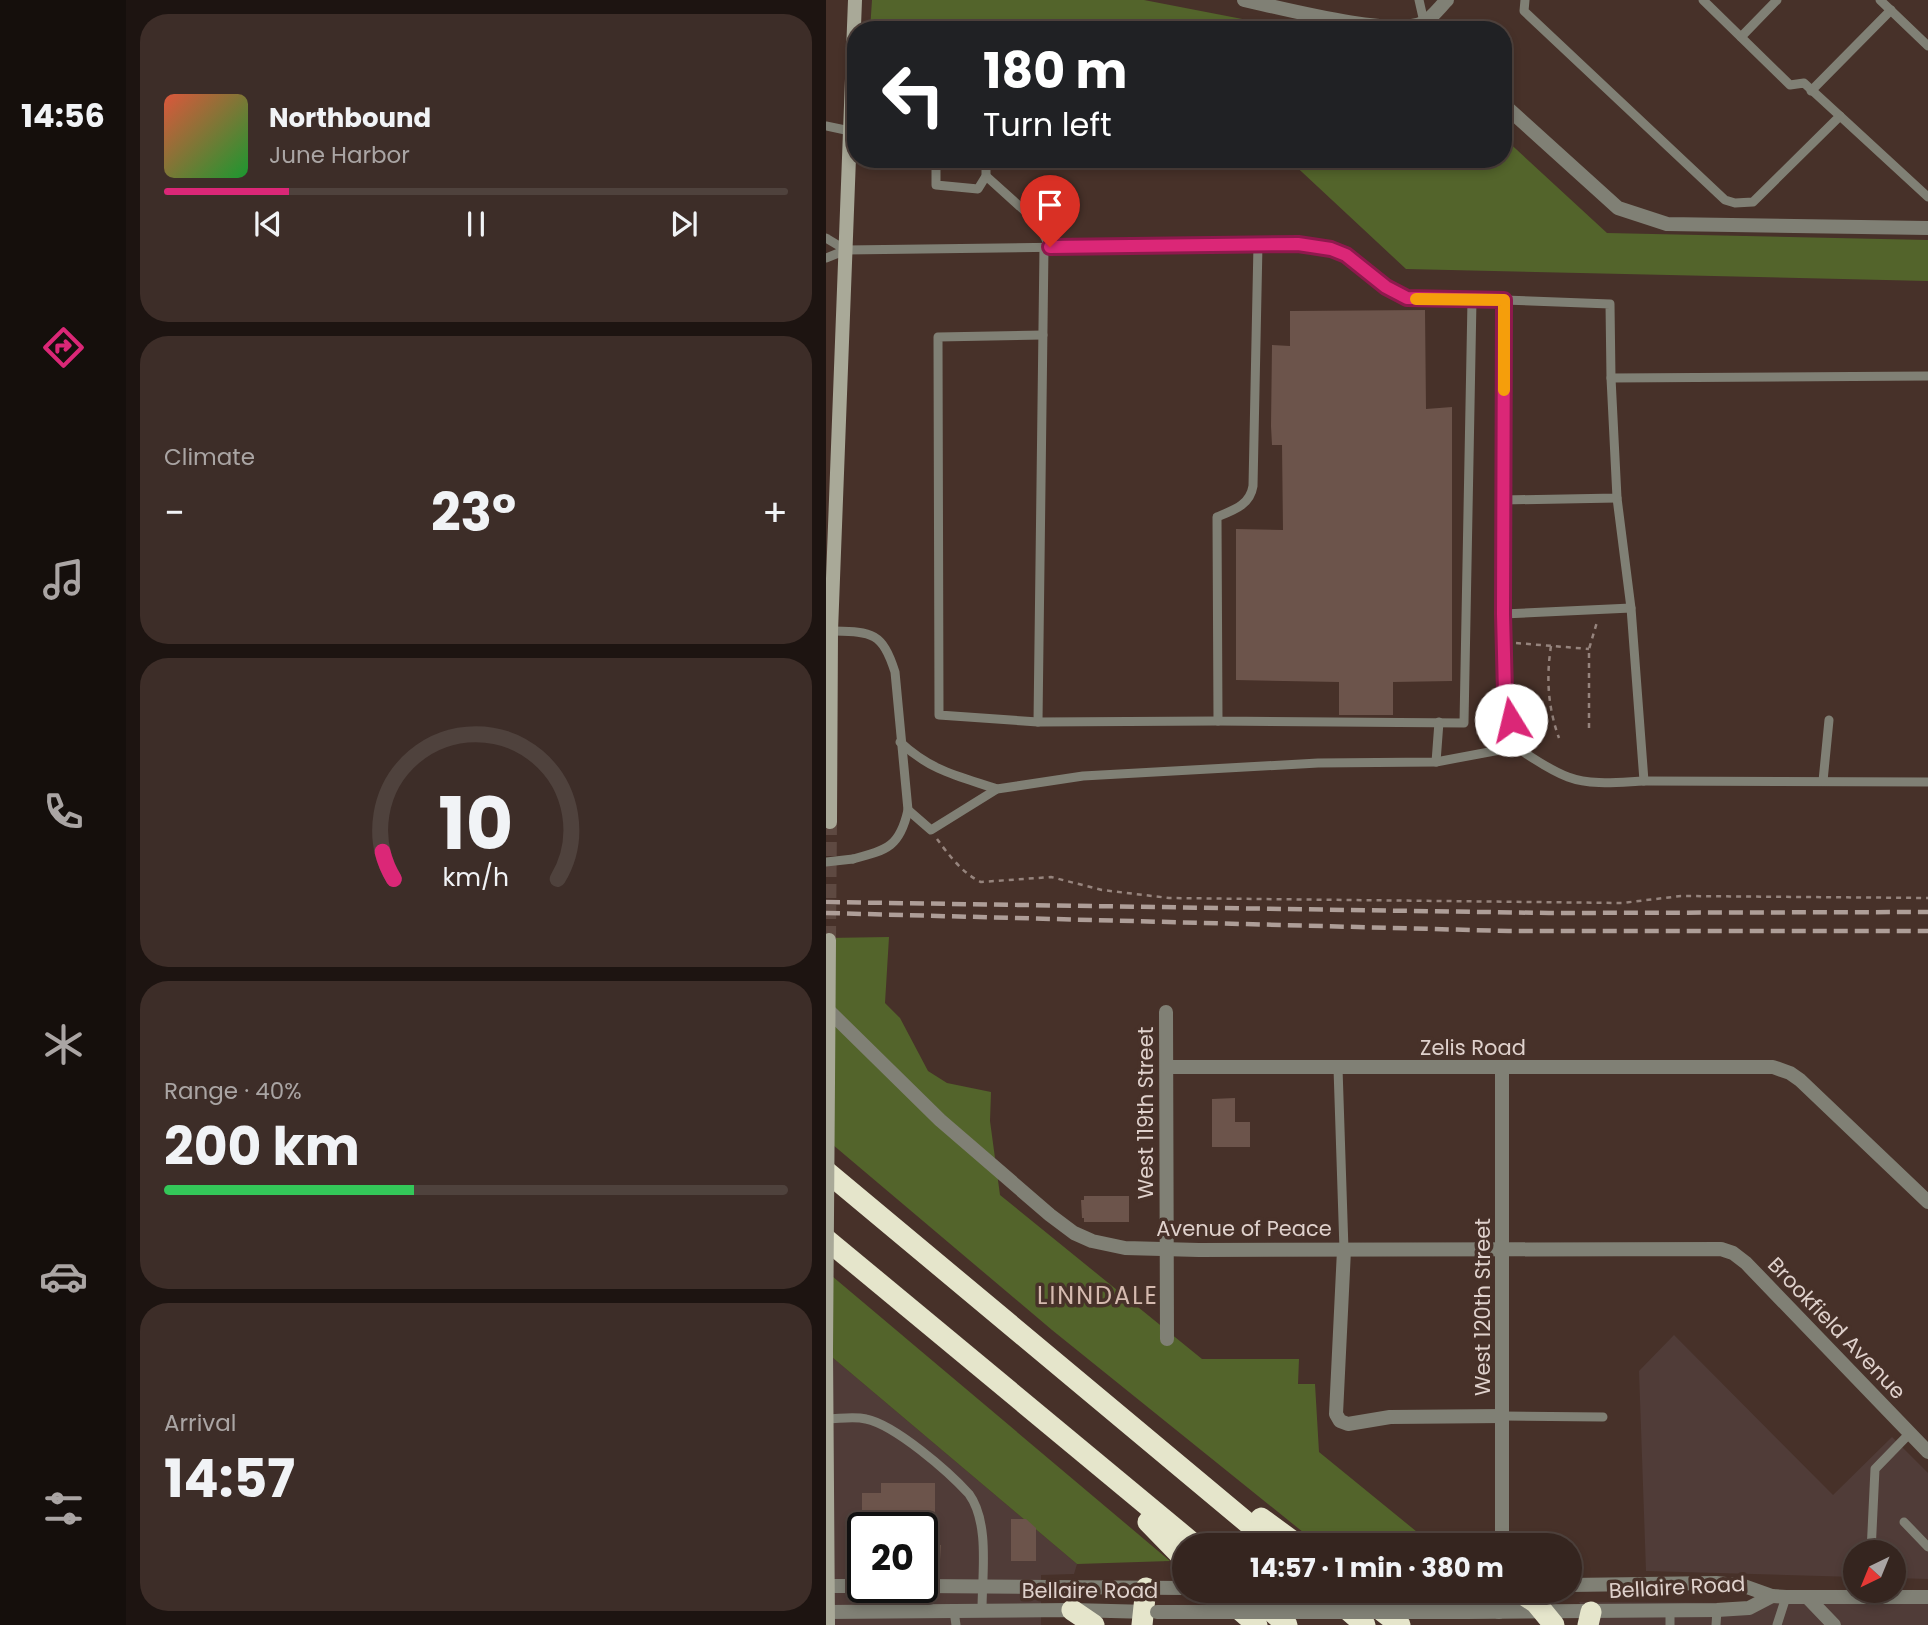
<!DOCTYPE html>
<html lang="en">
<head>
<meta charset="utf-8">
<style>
	:root { --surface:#35251f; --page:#3d2d28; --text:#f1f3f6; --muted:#aaa5a4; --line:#4f423d; --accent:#db2777 }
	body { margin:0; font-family:Poppins,sans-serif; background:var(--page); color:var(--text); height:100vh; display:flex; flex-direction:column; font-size:26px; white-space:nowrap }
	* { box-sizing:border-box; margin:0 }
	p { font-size:23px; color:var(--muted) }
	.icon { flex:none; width:38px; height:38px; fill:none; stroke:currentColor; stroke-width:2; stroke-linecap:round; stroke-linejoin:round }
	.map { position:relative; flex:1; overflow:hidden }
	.panel { display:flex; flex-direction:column; gap:14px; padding:14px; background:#1d1411; width:700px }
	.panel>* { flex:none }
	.top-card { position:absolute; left:21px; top:21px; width:665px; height:147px; border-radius:28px; box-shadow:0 4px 10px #0003,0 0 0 2px var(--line); background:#202124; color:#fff; overflow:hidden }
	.needle { width:46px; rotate:223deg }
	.fabs { position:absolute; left:1017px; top:1540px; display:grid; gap:14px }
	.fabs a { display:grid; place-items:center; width:63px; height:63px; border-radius:50%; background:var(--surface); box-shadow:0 4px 10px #0003,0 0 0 2px var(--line); font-size:35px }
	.speed { position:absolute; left:21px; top:1512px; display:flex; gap:14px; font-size:35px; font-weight:700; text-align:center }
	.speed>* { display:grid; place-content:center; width:91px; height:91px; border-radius:50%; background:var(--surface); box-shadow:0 4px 10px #0003,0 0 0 2px var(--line); line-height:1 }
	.speed .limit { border:4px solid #111; border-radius:10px; background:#fff; color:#111 }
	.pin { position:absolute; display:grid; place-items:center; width:60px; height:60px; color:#fff; margin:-72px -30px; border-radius:50% 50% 50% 0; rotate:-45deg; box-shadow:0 0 7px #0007 }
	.pin .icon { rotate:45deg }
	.me { position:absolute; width:77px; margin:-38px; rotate:351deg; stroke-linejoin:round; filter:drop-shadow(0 0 5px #0008) }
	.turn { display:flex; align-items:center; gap:24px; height:147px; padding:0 21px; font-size:32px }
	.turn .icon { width:91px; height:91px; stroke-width:2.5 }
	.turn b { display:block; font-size:49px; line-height:60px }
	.big { font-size:52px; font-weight:700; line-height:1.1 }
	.panel .card { flex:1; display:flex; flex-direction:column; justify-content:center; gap:10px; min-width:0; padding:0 24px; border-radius:28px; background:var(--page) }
	.panel .dial { align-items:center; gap:0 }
	.dial svg { height:182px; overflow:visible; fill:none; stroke:var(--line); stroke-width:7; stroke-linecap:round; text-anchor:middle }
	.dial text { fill:var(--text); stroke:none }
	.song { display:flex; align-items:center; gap:21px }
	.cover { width:84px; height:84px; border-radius:10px; background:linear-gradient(135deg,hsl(10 70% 55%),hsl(130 70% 35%)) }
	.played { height:7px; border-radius:4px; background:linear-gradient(90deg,var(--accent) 20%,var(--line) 20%) }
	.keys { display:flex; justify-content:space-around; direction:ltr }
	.heat { display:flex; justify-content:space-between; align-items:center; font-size:38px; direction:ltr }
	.charge { height:10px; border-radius:5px; background:linear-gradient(90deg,#34c759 40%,var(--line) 0) }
	.trip { position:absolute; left:346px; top:1533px; width:410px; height:70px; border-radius:35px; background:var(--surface); box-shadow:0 4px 10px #0003,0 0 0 2px var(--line); font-weight:700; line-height:70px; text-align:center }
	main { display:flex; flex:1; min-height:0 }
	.menu { display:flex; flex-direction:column; width:126px; justify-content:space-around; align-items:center; background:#150f0c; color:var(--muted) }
	.menu .icon { width:49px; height:49px }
	.menu .selected { color:var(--accent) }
	.menu b { font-size:32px; color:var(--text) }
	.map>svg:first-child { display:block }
</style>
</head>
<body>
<main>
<nav class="menu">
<b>14:56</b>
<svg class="icon selected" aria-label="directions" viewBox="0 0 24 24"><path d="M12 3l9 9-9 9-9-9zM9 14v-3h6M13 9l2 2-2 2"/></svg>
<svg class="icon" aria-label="music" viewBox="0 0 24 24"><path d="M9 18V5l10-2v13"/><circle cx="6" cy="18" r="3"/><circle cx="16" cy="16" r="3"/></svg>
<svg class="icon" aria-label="phone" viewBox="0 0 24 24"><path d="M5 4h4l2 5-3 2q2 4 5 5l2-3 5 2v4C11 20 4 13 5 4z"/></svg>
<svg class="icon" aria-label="climate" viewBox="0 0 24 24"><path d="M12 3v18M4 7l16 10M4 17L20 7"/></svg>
<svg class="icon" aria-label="car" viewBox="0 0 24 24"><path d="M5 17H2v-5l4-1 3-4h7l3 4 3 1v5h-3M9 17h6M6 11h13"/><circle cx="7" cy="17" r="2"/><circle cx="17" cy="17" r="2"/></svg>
<svg class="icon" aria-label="filters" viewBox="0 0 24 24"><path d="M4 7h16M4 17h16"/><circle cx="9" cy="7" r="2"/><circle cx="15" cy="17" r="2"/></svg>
</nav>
<section class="panel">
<div class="card">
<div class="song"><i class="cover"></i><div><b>Northbound</b><p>June Harbor</p></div></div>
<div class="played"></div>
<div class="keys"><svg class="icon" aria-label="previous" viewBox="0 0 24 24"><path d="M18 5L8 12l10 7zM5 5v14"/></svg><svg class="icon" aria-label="pause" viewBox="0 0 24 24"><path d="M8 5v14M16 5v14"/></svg><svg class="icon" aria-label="next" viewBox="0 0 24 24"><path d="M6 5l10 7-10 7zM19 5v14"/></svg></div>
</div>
<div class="card"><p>Climate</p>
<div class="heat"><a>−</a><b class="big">23°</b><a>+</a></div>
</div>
<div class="card dial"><svg viewBox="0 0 100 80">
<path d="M14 69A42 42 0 1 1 86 69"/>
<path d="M14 69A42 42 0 0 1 9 57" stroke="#db2777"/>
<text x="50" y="56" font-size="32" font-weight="700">10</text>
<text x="50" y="72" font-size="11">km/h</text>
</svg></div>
<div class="card"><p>Range · 40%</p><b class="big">200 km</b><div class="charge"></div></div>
<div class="card"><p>Arrival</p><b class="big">14:57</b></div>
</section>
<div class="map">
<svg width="1102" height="1625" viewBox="0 0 1102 1625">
	<rect width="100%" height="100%" fill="#473129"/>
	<g fill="#503c38" fill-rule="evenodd">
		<polygon points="848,1335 1007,1495 1066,1437 1102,1473 1102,1579 1068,1578 1068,1552 1029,1552 1029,1577 820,1571 813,1371"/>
		<path d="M0,1352L251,1564L248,1574L215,1575V1625H0ZM37,1528H96V1587H37Z"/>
		<polygon points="753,1602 1102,1604 1102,1625 766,1625"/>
	</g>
	<g fill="#53642b">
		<polygon points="46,0 318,0 473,30 285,30 275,27 44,30"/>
		<polygon points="677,137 781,233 1102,240 1102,281 580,269 462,159 677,159"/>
		<polygon points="63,937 59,1003 74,1018 102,1071 121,1083 165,1092 164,1121 174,1195 376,1359 473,1359 472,1384 489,1384 493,1452 607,1545 493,1545 226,1330 0,1139 0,938"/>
		<polygon points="0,1271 344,1561 251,1564 0,1352"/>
	</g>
	<g fill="#6c544b">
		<polygon points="599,310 600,409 626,407 626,681 567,682 567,715 513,715 513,682 410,680 410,529 457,530 456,445 446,445 445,426 446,345 464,346 464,311"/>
		<polygon points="409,1098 409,1122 424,1122 424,1147 386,1147 386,1099"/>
		<polygon points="258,1196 303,1196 303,1222 258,1222 258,1218 256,1218 255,1200 258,1200"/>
		<polygon points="55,1483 109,1483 109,1545 115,1545 114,1560 96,1560 96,1528 36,1528 36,1493 55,1493"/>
		<polygon points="185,1519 200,1519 210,1528 210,1561 185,1561"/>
	</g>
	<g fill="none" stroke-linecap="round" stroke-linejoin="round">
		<polyline stroke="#5e4941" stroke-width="14" stroke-dasharray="14 7" stroke-linecap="butt" points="3,940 4,822"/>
		<g stroke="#96847d" stroke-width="2.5" stroke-dasharray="5 5" stroke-linecap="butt">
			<polyline points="690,643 763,649"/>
			<path d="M725,646C720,678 722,708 733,738"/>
			<polyline points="763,728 763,649 771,622"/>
			<path d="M111,839C122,854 137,874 155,882L225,877L276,890L343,898L796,903L855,896L1102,898"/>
		</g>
		<g stroke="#808075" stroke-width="9">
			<polyline points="593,0 598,22"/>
			<polyline points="699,0 698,11 899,200 909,203 927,202 1014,116 978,83 964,85 877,0"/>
			<polyline points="1054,0 1102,46"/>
			<polyline points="915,37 951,0"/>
			<polyline points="985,91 1065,10"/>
			<polyline points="1014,116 1102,197"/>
			<polyline points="0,126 24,131"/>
			<polyline points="110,159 110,185 152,189 160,176 160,159"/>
			<polyline points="160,176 211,222 224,247"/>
			<polyline points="0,238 20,250"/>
			<path d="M432,244L427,486C424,505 408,510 391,517L392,721L638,723L646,300"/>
			<polyline points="0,258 20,250 472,244 505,249 520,255 560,287 581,298 678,300 677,614 679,693 690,747 610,762"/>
			<polyline points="217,335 112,337 113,715 212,722 392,721"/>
			<polyline points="785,378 1102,376"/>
			<polyline points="677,500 791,498 785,378 784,304 678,300"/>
			<polyline points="677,614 805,608 791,498"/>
			<path d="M5,631C45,632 56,631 69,672L82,810C74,846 62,850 27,859"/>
			<polyline points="212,722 218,247"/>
			<path d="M74,742C105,771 132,776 171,789"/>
			<path d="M690,747C707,758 723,770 742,777C766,786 794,782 818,781L805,608"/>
			<polyline points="818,781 1102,782"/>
			<polyline points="997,781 1003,720"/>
			<polyline points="82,810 105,830 171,789 257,776 492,763 610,762 613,722"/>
			<polyline points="512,1068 518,1250"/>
			<polyline points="677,1416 777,1417"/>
			<path d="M1,1419C13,1419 27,1416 40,1419C69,1425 122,1471 143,1494C164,1523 156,1575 156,1610"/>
			<polyline points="1078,1522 1102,1547"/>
			<polyline points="1045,1552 1049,1469 1084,1433"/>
			<polyline points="128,1611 130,1625"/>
			<polyline points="844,1625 844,1611"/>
			<polyline points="890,1625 891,1610"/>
			<polyline points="951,1625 960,1597"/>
		</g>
		<g stroke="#808075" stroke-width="14">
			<path d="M418,0C455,8 565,37 597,23C605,19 614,7 621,0"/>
			<polyline points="677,104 792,208 841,224 1102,228"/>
			<polyline points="1,1009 114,1120 224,1215 248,1233 266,1241 299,1248 373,1250 895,1249 907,1253 920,1263 1102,1452"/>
			<polyline points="340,1012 341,1339"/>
			<polyline points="341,1067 947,1067 964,1073 974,1080 1102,1202"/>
			<polyline points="518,1250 510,1414 514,1421 522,1424 564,1417 677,1416"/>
			<polyline points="676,1545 676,1068"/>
			<polyline points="982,1598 1008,1625"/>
			<polyline points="673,1612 674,1591"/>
		</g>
		<g stroke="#808075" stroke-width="14">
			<polyline points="744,1585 890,1583 918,1586 946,1596 960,1597 1102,1597"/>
			<polyline points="0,1586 37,1586"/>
			<polyline points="96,1586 359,1588"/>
			<polyline points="0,1612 246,1610 324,1612"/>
			<polyline points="640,1612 891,1610 923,1608 946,1596"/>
		</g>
		<g stroke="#a9a998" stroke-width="14">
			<polyline points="4,822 5,631 29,0"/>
			<polyline points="2,1082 3,940"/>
			<polyline points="0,1351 2,1625"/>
		</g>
		<g stroke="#e5e5cb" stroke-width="21">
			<polyline points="0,1171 448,1545"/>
			<polyline points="0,1239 369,1545"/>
			<polyline points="435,1518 472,1545"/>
			<polyline points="322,1522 359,1560"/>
			<polyline points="392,1591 431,1625"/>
			<polyline points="422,1591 461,1625"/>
			<polyline points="500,1591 539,1625"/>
			<polyline points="530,1591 574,1625"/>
			<polyline points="692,1591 710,1603 728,1625"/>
			<polyline points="246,1610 268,1625"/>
			<polyline points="316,1625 320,1588"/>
			<polyline points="762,1625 765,1612"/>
		</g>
		<g stroke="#ae9e98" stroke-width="4.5" stroke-dasharray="14 7" stroke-linecap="butt">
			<polyline points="0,902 723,913 1102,912"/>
			<polyline points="0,913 683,931 1102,931"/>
		</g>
		<polyline stroke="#808075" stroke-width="9" points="0,862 27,859"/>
		<polyline stroke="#808075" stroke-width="14" points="331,1612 640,1612"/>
		<polyline stroke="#a9a998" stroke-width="14" points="0,1351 2,1082"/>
	</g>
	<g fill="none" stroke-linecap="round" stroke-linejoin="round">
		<defs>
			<polyline id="route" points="224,247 472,244 505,249 520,255 560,287 581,298 678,300 677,614 679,693 685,720"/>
		</defs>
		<use href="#route" stroke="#8e194d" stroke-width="18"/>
		<use href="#route" stroke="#db2777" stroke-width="12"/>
		<polyline stroke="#f59e0b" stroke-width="12" points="590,299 678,300 678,390"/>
	</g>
	<g text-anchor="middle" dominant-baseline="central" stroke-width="7" stroke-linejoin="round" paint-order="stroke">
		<g font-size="21" fill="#dfd1cc" stroke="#473129">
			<text x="647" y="1047">Zelis Road</text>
			<text transform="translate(319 1113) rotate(-90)">West 119th Street</text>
			<text x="418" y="1228">Avenue of Peace</text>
			<text transform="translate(656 1307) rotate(-90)">West 120th Street</text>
			<text transform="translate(1011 1328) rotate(46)">Brookfield Avenue</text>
			<text transform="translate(851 1587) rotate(-3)">Bellaire Road</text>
			<text x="264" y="1590">Bellaire Road</text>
		</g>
		<g font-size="24" letter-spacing="2" fill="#d5baaf" stroke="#473129">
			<text x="272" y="1295">LINNDALE</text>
		</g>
	</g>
</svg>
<div class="fabs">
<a><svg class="needle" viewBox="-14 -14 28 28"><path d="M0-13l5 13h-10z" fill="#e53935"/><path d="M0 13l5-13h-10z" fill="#aaa5a4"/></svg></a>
</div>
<div class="speed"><div class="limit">20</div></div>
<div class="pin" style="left:224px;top:247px;background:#d93025"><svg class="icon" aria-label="arrive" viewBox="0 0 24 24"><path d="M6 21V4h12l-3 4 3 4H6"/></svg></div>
<svg class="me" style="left:685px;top:720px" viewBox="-20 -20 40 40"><circle r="19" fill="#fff"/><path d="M0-13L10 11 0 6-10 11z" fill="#db2777"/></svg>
<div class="trip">14:57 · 1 min · 380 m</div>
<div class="top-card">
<div class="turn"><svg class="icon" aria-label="left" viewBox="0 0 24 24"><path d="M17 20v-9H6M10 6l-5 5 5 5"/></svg><div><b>180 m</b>Turn left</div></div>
</div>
</div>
</main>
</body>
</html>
